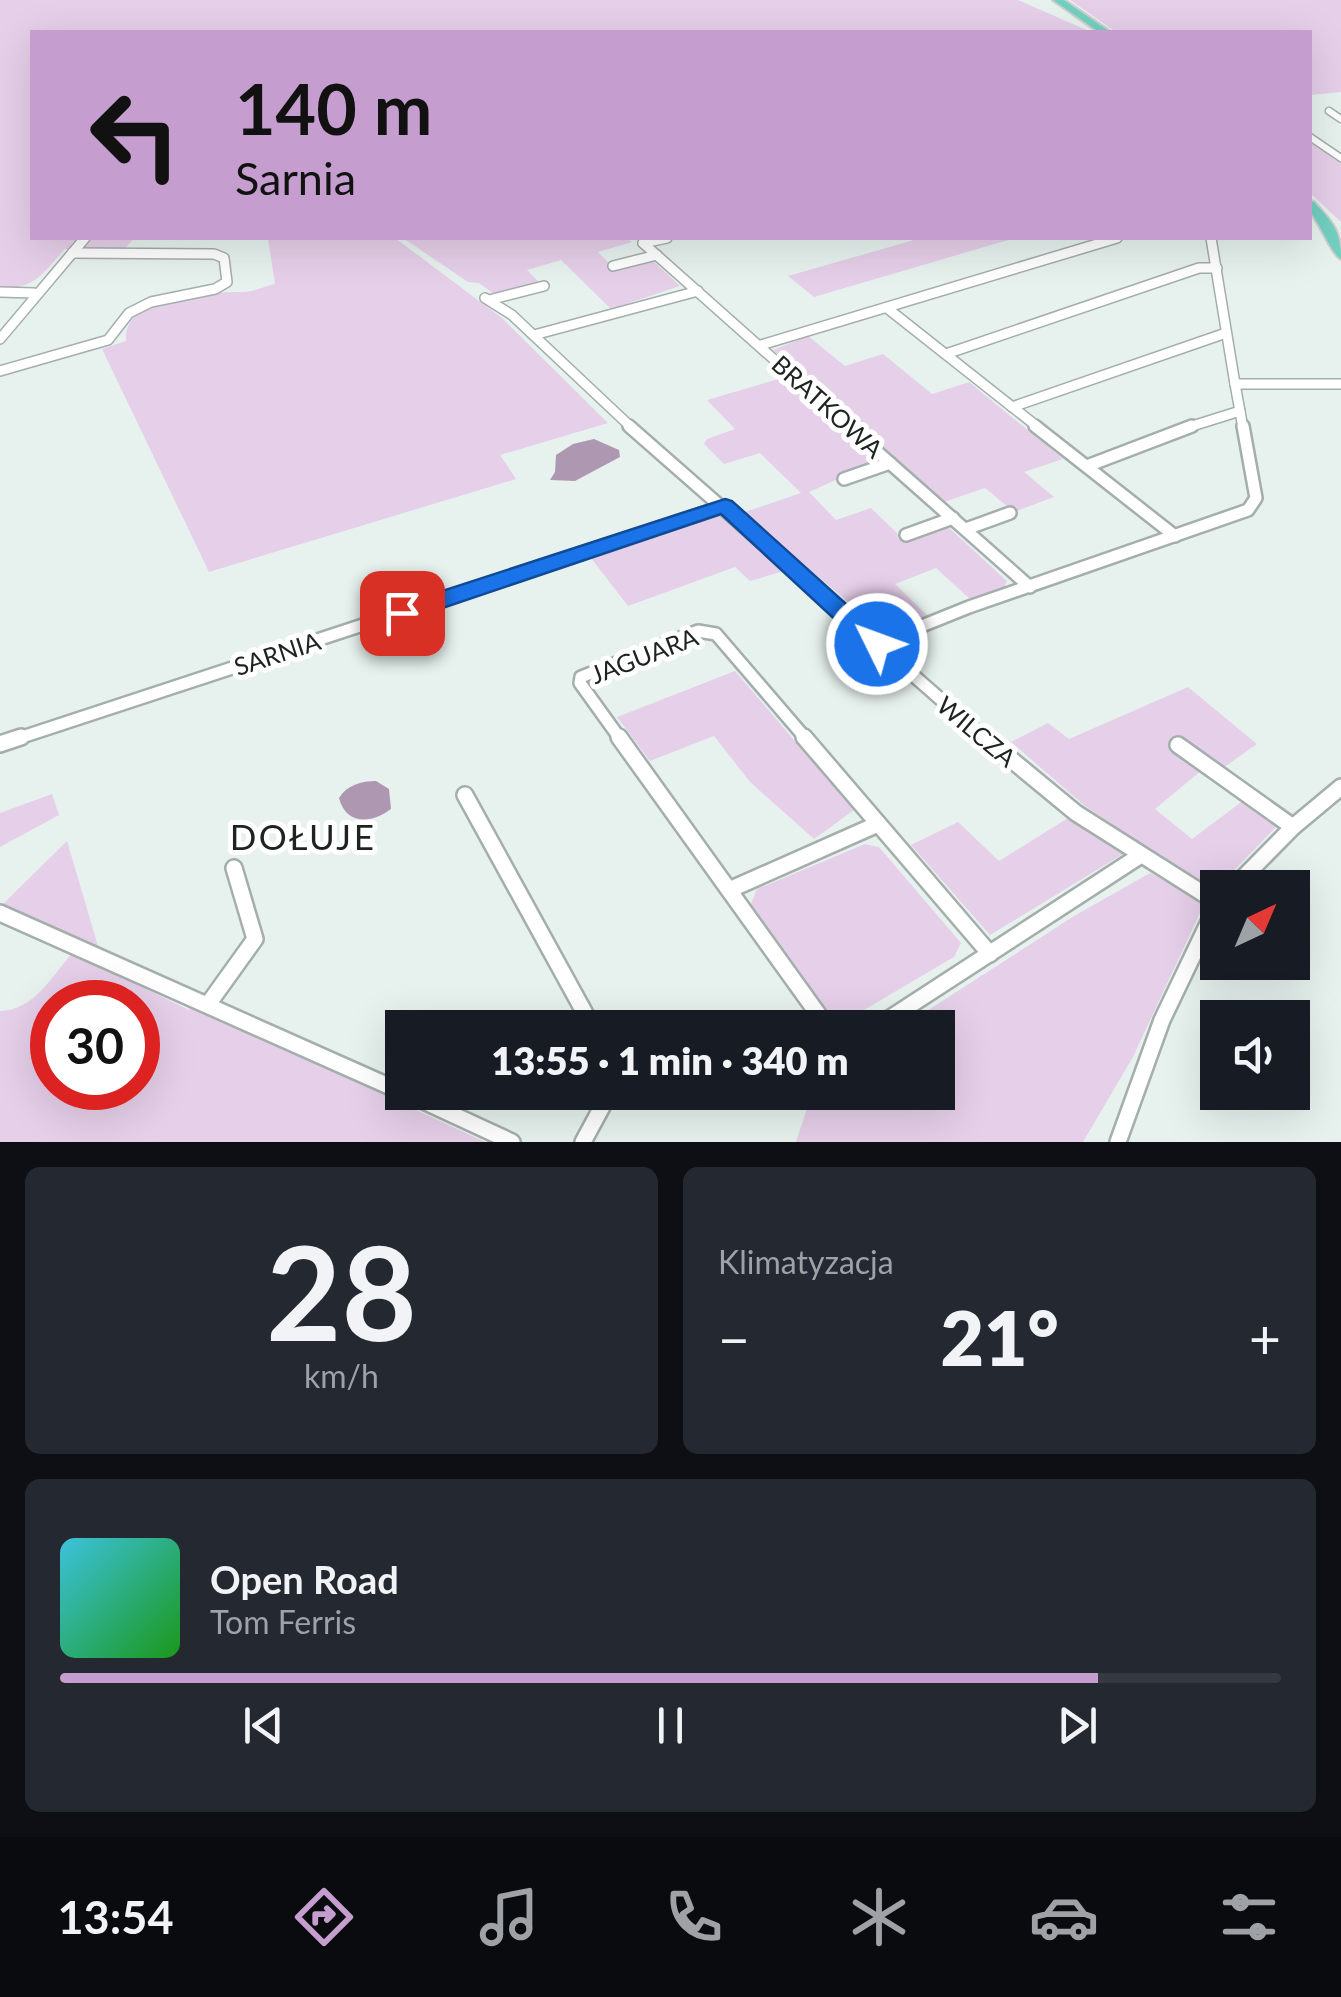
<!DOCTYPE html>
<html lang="pl">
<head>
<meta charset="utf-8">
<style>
	:root { --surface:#171b24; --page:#242831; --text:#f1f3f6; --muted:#9ea1a6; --line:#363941; --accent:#c59dce }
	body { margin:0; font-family:Lato,sans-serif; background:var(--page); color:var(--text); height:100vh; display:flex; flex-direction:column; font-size:38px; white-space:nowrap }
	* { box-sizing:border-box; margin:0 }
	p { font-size:32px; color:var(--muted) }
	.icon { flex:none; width:55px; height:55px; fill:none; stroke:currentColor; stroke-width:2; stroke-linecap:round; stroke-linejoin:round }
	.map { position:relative; height:1142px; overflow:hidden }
	.details { display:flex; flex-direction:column; gap:25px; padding:25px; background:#0d0f14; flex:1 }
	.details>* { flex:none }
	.top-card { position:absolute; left:30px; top:30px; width:1282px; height:210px; border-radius:0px; box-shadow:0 10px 40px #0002; background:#c59dce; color:#111; overflow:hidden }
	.needle { width:65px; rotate:44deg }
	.fabs { position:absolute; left:1200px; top:870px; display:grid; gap:20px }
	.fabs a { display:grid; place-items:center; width:110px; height:110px; border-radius:0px; background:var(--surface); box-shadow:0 10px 40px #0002; font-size:50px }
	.speed { position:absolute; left:30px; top:980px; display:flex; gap:20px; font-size:50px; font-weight:700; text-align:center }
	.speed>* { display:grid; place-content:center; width:130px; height:130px; border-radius:50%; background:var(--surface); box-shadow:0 10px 40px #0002; line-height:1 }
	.speed .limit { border:15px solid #d22; background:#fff; color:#111 }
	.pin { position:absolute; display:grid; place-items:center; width:85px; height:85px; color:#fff; margin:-42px; border-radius:20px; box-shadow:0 5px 15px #0006 }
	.me { position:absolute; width:110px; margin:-55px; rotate:312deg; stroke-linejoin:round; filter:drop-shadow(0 0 8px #0008) }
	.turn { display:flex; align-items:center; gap:35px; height:210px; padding:0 40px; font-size:45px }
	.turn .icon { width:130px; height:130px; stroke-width:2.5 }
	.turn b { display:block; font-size:70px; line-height:85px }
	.big { font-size:75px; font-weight:800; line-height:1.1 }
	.details .tile { flex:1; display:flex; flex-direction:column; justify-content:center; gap:15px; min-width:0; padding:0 35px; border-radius:15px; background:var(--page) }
	.details .dial { align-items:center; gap:0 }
	.dial b { font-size:130px; line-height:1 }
	.song { display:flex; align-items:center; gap:30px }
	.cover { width:120px; height:120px; border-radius:15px; background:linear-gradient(135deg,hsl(190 70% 55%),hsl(120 70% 35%)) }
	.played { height:10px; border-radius:5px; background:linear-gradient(90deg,var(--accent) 85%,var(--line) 85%) }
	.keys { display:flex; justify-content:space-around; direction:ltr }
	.heat { display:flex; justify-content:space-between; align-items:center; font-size:55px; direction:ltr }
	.details .tiles { flex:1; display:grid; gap:25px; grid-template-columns:1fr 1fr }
	.tile:last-child { grid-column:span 2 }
	.trip { position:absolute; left:385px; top:1010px; width:570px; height:100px; border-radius:0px; background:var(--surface); box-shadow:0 10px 40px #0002; font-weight:800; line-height:100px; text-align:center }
	.tab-bar { display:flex; height:160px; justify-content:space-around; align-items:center; background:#090b0e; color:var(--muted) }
	.tab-bar .icon { width:70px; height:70px }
	.tab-bar .current { color:var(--accent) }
	.tab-bar b { font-size:45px; color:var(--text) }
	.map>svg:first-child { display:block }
</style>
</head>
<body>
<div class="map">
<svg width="1341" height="1142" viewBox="0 0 1341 1142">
	<rect width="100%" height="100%" fill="#e7f2ef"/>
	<g fill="#e6cfe9" fill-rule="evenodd">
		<path d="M0,0H1018L1091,32H32V238H134L125,249H65C42,274 36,289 0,288Z"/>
		<polygon points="1070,0 1341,0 1341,92 1310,95 1310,32 1116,32"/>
		<polygon points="1310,140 1341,161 1341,222 1310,193"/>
		<path d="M268,238H395L502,318L608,423L500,455L516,479L209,572L102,349L126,341C122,294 211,292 244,292C253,292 265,286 275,284Z"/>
		<polygon points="403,238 626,238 632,242 598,252 610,264 651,259 680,286 611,309 561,260 527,270 541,284 495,295 479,283 468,282"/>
		<polygon points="921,238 1015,238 814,297 788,276"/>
		<polygon points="808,336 845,366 883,354 932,394 969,382 1063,459 1024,472 1054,497 1014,512 985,488 944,502 773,350"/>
		<polygon points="782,378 876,462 809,492 836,520 871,508 897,533 898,539 907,541 947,526 1007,581 1004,588 970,599 936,568 895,584 928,616 892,628 877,626 742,513 801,493 760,453 724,464 704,444 707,439 735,429 707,400"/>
		<polygon points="710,515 719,515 784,571 750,581 735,567 628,606 591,558"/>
		<polygon points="735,671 854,810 814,839 750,782 714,736 650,761 617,717"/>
		<polygon points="1188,687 1257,744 1223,768 1187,745 1202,770 1155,809 1192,839 1244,800 1278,825 1213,892 1085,806 1011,742 1048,723 1069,739"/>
		<polygon points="52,794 59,815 0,847 0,813"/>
		<polygon points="1068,818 1123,854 990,935 911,845 958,822 999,861"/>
		<polygon points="67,841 100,953 0,907"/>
		<polygon points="865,844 879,847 961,943 954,957 847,1020 831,1017 750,906 757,889"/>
		<polygon points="1150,873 1205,902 1133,1057 1083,1142 796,1142 812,1093 938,1092 938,1028 902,1027 1074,916"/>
		<path d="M72,953L189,1010L190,1005L485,1142H0V1011C34,1010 51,978 72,953ZM52,1002H138V1088H52Z"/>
	</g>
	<g fill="#ae98b1">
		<polygon points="594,439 619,450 620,457 575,481 550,480 555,472 556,455 573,444"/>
		<path d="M376,781L389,789L391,809C371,824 346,825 339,798C347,785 361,781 376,781Z"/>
	</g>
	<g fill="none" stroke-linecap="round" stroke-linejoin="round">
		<defs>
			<g id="minor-far3">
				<polyline points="1329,111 1341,119"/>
				<polyline points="1310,137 1341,158"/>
			</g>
			<g id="minor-far2">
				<polyline points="1211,238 1235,384"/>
				<polyline points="643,243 851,428"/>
				<polyline points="643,243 667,238"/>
				<polyline points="613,266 657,255"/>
				<polyline points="0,292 34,293"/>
				<polyline points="485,298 512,315 632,428"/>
				<polyline points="489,300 544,286"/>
				<polyline points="887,308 1039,428"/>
				<polyline points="534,335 698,291"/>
				<polyline points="0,339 85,238"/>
				<polyline points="761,345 1117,238"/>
				<polyline points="946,354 1199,268 1217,268"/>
				<polyline points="0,371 108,340 129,313 151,302 215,289 227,282 224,258 214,254 72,253"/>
				<polyline points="1012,407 1226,333"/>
				<polyline points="1186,428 1240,411"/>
				<polyline points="1243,428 1235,384 1341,384"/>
			</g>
			<g id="minor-far1">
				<polyline points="629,426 987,740"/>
				<polyline points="848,426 1030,587"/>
				<polyline points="1035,426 1175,536"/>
				<polyline points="1087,466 1192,426"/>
				<polyline points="844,479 890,463"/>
				<polyline points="966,529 1010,513"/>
				<polyline points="906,535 953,518"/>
				<polyline points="877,644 969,607 1248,510 1256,498 1243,426"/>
				<polyline points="13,740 725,506"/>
				<polyline points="621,740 580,683 581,677 698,631 716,634 807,740"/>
			</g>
			<g id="minor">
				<polyline points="619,737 828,1028"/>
				<polyline points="804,737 990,954"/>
				<polyline points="984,737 1076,813 1218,903 1162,1020 1118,1142"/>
				<polyline points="0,744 21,737"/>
				<polyline points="1178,745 1293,827"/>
				<polyline points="465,795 593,1028"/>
				<polyline points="1233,888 1293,827 1341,787"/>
				<polyline points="729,890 878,824"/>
				<polyline points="0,913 402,1092"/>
				<polyline points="209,1003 255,939 234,868"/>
				<polyline points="875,1028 1141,855"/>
				<polyline points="404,1092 512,1142"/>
				<polyline points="583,1142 610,1092"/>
			</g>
			<g id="primary">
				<polygon points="1053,0 1064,0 1110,32 1099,32"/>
				<path d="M1310,201L1314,202C1333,223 1341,231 1341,259C1330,252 1322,226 1310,212Z"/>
			</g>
		</defs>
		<use href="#minor-far3" stroke="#a4aeab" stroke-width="9"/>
		<use href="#minor-far2" stroke="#a4aeab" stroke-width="12"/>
		<use href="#minor-far1" stroke="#a4aeab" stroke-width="16"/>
		<use href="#minor" stroke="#a4aeab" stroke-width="20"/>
		<use href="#primary" stroke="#cecece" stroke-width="4"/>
		<use href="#minor-far3" stroke="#fff" stroke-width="6"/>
		<use href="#minor-far2" stroke="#fff" stroke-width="9"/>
		<use href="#minor-far1" stroke="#fff" stroke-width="11"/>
		<use href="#minor" stroke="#fff" stroke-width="15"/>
		<use href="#primary" fill="#72d0c0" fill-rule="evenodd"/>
	</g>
	<polygon fill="#1a73e8" stroke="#114b97" stroke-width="2.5" points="725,499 732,501 885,639 889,644 885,650 868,650 721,514 410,619 393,619 390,613 393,607"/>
	<g text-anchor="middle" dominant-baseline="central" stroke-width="10" stroke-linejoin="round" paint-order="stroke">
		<g font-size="25" fill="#1e2221" stroke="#fff">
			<text transform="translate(828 406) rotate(42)">BRATKOWA</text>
			<text transform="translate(277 653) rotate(-18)">SARNIA</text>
			<text transform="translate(644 655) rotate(-21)">JAGUARA</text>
			<text transform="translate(977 731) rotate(40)">WILCZA</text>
		</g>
		<g font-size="35" letter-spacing="2.5" fill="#1e2221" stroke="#fff">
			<text x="303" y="836">DOŁUJE</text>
		</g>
	</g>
</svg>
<div class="fabs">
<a><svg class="needle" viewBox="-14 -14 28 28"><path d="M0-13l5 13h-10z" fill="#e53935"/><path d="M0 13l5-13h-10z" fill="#9ea1a6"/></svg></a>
<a><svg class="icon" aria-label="sound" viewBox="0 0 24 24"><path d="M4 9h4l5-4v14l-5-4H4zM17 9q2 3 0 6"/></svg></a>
</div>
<div class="speed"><div class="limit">30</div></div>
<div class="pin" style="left:402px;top:613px;background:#d93025"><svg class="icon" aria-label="arrive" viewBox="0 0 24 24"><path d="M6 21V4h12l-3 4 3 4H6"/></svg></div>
<svg class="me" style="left:877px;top:644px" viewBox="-20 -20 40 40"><circle r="17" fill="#1a73e8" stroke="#fff" stroke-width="3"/><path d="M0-11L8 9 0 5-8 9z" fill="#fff"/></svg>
<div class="trip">13:55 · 1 min · 340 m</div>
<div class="top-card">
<div class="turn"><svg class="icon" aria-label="left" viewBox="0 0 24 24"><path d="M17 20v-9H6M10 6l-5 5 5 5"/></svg><div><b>140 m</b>Sarnia</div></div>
</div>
</div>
<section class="details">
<div class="tiles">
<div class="tile dial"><b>28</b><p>km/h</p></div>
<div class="tile"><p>Klimatyzacja</p>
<div class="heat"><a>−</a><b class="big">21°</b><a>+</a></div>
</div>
<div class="tile">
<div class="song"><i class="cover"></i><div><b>Open Road</b><p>Tom Ferris</p></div></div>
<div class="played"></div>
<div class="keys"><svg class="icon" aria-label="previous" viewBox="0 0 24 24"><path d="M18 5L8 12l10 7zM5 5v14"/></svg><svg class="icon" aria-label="pause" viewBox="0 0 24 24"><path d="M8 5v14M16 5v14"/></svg><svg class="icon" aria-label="next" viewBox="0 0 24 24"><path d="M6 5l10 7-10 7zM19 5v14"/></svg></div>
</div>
</div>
</section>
<nav class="tab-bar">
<b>13:54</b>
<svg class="icon current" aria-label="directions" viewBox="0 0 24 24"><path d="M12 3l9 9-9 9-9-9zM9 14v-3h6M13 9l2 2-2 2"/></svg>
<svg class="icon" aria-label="music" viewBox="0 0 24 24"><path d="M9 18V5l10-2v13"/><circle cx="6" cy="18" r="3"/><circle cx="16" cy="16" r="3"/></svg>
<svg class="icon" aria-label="phone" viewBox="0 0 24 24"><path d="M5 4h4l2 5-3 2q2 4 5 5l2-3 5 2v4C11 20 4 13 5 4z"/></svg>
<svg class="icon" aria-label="climate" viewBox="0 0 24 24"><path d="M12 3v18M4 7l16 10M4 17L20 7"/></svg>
<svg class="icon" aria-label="car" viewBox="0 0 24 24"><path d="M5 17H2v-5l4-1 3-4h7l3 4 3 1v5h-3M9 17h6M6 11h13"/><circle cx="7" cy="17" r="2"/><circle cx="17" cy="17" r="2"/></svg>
<svg class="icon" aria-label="filters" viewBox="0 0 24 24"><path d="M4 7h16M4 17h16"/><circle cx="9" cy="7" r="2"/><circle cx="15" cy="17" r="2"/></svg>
</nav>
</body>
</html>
